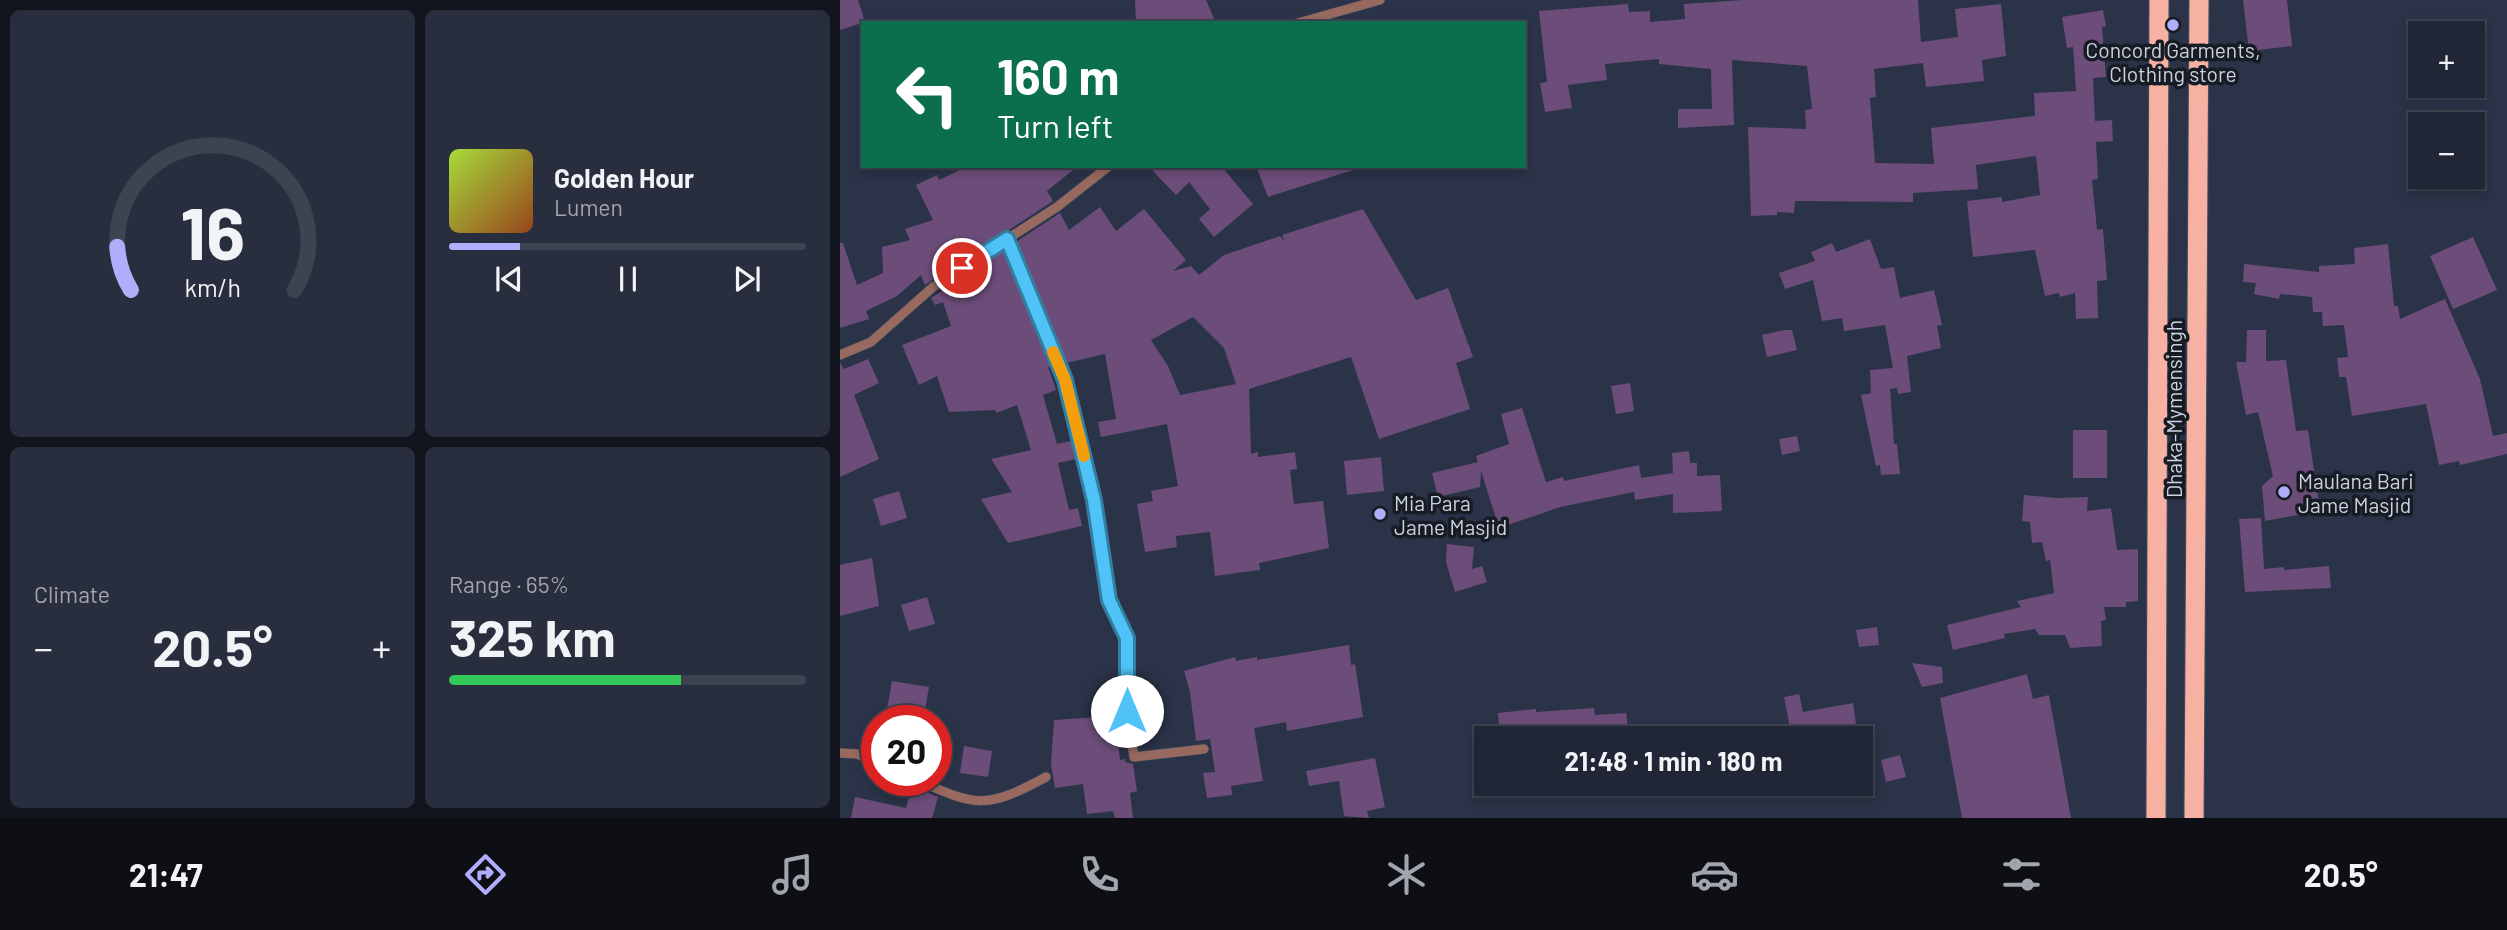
<!DOCTYPE html>
<html lang="en">
<head>
<meta charset="utf-8">
<style>
	:root { --surface:#202635; --page:#282e3d; --text:#f1f3f6; --muted:#a2a5ad; --line:#3d4350; --accent:#afaefa }
	body { margin:0; font-family:Barlow,sans-serif; background:var(--page); color:var(--text); height:100vh; display:flex; flex-direction:column; font-size:26px; white-space:nowrap }
	* { box-sizing:border-box; margin:0 }
	p { font-size:23px; color:var(--muted) }
	.icon { flex:none; width:38px; height:38px; fill:none; stroke:currentColor; stroke-width:2; stroke-linecap:round; stroke-linejoin:round }
	.map { position:relative; flex:1; overflow:hidden }
	.details { display:flex; flex-direction:column; gap:10px; padding:10px; background:#12151d; width:840px }
	.details>* { flex:none }
	.top-card { position:absolute; left:21px; top:21px; width:665px; height:147px; border-radius:0px; box-shadow:0 4px 10px #0003,0 0 0 2px var(--line); background:#0b6e4f; color:#fff; overflow:hidden }
	.controls { position:absolute; left:1568px; top:21px; display:grid; gap:14px }
	.controls a { display:grid; place-items:center; width:77px; height:77px; border-radius:0px; background:var(--surface); box-shadow:0 4px 10px #0003,0 0 0 2px var(--line); font-size:35px }
	.speed { position:absolute; left:21px; top:705px; display:flex; gap:14px; font-size:35px; font-weight:700; text-align:center }
	.speed>* { display:grid; place-content:center; width:91px; height:91px; border-radius:50%; background:var(--surface); box-shadow:0 4px 10px #0003,0 0 0 2px var(--line); line-height:1 }
	.speed .limit { border:10px solid #d22; background:#fff; color:#111 }
	.pin { position:absolute; display:grid; place-items:center; width:60px; height:60px; color:#fff; margin:-30px; border:4px solid #fff; border-radius:50%; box-shadow:0 2px 7px #0007 }
	.me { position:absolute; width:77px; margin:-38px; rotate:0deg; stroke-linejoin:round; filter:drop-shadow(0 0 5px #0008) }
	.turn { display:flex; align-items:center; gap:24px; height:147px; padding:0 21px; font-size:32px }
	.turn .icon { width:91px; height:91px; stroke-width:2.5 }
	.turn b { display:block; font-size:49px; line-height:60px }
	.big { font-size:52px; font-weight:700; line-height:1.1 }
	.details .tile { flex:1; display:flex; flex-direction:column; justify-content:center; gap:10px; min-width:0; padding:0 24px; border-radius:10px; background:var(--page) }
	.details .dial { align-items:center; gap:0 }
	.dial svg { height:182px; overflow:visible; fill:none; stroke:var(--line); stroke-width:7; stroke-linecap:round; text-anchor:middle }
	.dial text { fill:var(--text); stroke:none }
	.song { display:flex; align-items:center; gap:21px }
	.cover { width:84px; height:84px; border-radius:10px; background:linear-gradient(135deg,hsl(80 70% 55%),hsl(20 70% 35%)) }
	.played { height:7px; border-radius:4px; background:linear-gradient(90deg,var(--accent) 20%,var(--line) 20%) }
	.keys { display:flex; justify-content:space-around; direction:ltr }
	.heat { display:flex; justify-content:space-between; align-items:center; font-size:38px; direction:ltr }
	.charge { height:10px; border-radius:5px; background:linear-gradient(90deg,#34c759 65%,var(--line) 0) }
	.details .tiles { flex:1; display:grid; gap:10px; grid-template-columns:repeat(2,1fr) }
	.trip { position:absolute; left:634px; top:726px; width:399px; height:70px; border-radius:0px; background:var(--surface); box-shadow:0 4px 10px #0003,0 0 0 2px var(--line); font-weight:700; line-height:70px; text-align:center }
	.dock { display:flex; height:112px; justify-content:space-around; align-items:center; background:#0d0f15; color:var(--muted) }
	.dock .icon { width:49px; height:49px }
	.dock .selected { color:var(--accent) }
	.dock b { font-size:32px; color:var(--text) }
	main { display:flex; flex:1; min-height:0 }
	.map>svg:first-child { display:block }
</style>
</head>
<body>
<main>
<section class="details">
<div class="tiles">
<div class="tile dial"><svg viewBox="0 0 100 80">
<path d="M14 69A42 42 0 1 1 86 69"/>
<path d="M14 69A42 42 0 0 1 8 50" stroke="#afaefa"/>
<text x="50" y="56" font-size="32" font-weight="700">16</text>
<text x="50" y="72" font-size="11">km/h</text>
</svg></div>
<div class="tile">
<div class="song"><i class="cover"></i><div><b>Golden Hour</b><p>Lumen</p></div></div>
<div class="played"></div>
<div class="keys"><svg class="icon" aria-label="previous" viewBox="0 0 24 24"><path d="M18 5L8 12l10 7zM5 5v14"/></svg><svg class="icon" aria-label="pause" viewBox="0 0 24 24"><path d="M8 5v14M16 5v14"/></svg><svg class="icon" aria-label="next" viewBox="0 0 24 24"><path d="M6 5l10 7-10 7zM19 5v14"/></svg></div>
</div>
<div class="tile"><p>Climate</p>
<div class="heat"><a>−</a><b class="big">20.5°</b><a>+</a></div>
</div>
<div class="tile"><p>Range · 65%</p><b class="big">325 km</b><div class="charge"></div></div>
</div>
</section>
<div class="map">
<svg width="1667" height="818" viewBox="0 0 1667 818">
	<rect width="100%" height="100%" fill="#2a3347"/>
	<g fill="#6c4d79" fill-rule="evenodd">
		<polygon points="0,0 18,0 25,22 0,30"/>
		<polygon points="295,0 366,0 376,23 296,23"/>
		<polygon points="903,0 1078,0 1081,42 1118,37 1115,9 1161,4 1166,56 1142,60 1144,81 1086,87 1083,63 1034,69 1036,97 1030,98 1035,163 1094,164 1091,128 1195,116 1194,93 1236,91 1233,47 1227,48 1222,17 1263,10 1266,26 1262,27 1266,77 1253,78 1255,121 1272,120 1273,141 1256,142 1258,179 1252,180 1257,230 1263,229 1267,280 1257,281 1258,318 1236,319 1235,293 1220,297 1219,293 1205,296 1195,250 1133,257 1127,201 1162,197 1162,202 1200,195 1196,156 1136,165 1138,189 1073,193 1073,202 955,201 954,213 937,212 937,215 911,216 908,127 966,129 965,110 972,109 967,66 892,60 894,125 838,128 838,109 872,109 871,69 819,64 819,59 765,64 767,80 728,85 732,108 705,112 700,83 707,82 699,11 788,4 789,12 810,11 810,22 845,19 844,4"/>
		<polygon points="1403,0 1447,0 1452,46 1409,51"/>
		<polygon points="128,166 238,166 207,191 213,201 85,285 81,275 57,296 26,311 29,319 0,328 0,243 3,243 17,285 43,273 42,247 70,240 65,229 93,220 76,185 97,175 99,180"/>
		<polygon points="308,166 381,166 413,204 374,237 359,219 370,209 349,182 336,195"/>
		<polygon points="416,166 513,166 513,170 428,197"/>
		<path d="M260,207L276,231L304,209L346,260L333,271L351,266L359,275L384,255L440,236L445,242L442,235L523,209L576,300L608,288L633,357L616,363L630,409L539,439L511,357L409,389L411,454L418,452V457L455,452L457,469L450,470L454,504L483,501L489,548L419,563L420,570L375,576L370,532L336,536L337,547L305,552L297,504L313,501L311,491L338,486L327,424L261,437L258,422L276,419L265,354L226,363L176,242L220,213L229,230ZM353,317L384,348L396,384L340,395L328,366L311,340Z"/>
		<polygon points="1633,237 1657,290 1613,309 1590,256"/>
		<polygon points="1030,239 1041,269 1054,267 1060,298 1094,290 1102,325 1097,326 1101,348 1067,356 1071,392 1058,394 1057,388 1050,389 1054,444 1057,444 1060,474 1041,475 1040,465 1036,466 1021,395 1031,393 1030,370 1053,368 1045,325 1004,331 1002,318 982,321 973,280 945,289 939,273 975,261 971,252 992,243 996,252"/>
		<polygon points="1548,244 1554,306 1558,306 1560,319 1605,299 1640,379 1653,436 1667,433 1667,454 1620,465 1619,461 1599,465 1586,404 1512,416 1506,377 1499,377 1497,358 1508,357 1504,325 1483,326 1482,312 1473,312 1472,297 1440,294 1439,299 1414,294 1416,283 1403,282 1404,264 1479,272 1479,266 1515,264 1514,248"/>
		<polygon points="164,250 212,366 208,367 216,390 203,395 217,444 231,441 236,459 218,463 229,510 238,508 242,526 168,543 141,499 172,492 151,459 191,450 177,405 156,413 155,410 109,412 97,376 79,385 62,345 111,326 103,302 95,305 91,298"/>
		<polygon points="945,330 952,330 957,350 927,357 922,335"/>
		<polygon points="1407,330 1426,330 1426,361 1446,360 1456,431 1468,430 1480,511 1425,521 1422,486 1433,476 1418,412 1406,415 1396,362 1406,362"/>
		<polygon points="28,359 39,383 14,395 39,459 0,477 0,362 4,369"/>
		<polygon points="790,383 794,411 776,414 771,386"/>
		<polygon points="682,408 706,482 723,477 724,481 799,465 801,478 833,473 832,453 849,451 850,463 857,463 857,476 880,475 882,511 833,513 833,494 795,500 794,492 720,507 659,528 641,471 640,487 598,497 592,473 638,462 636,456 669,444 661,414"/>
		<rect x="1233" y="430" width="34" height="48"/>
		<polygon points="957,436 960,451 942,455 939,439"/>
		<polygon points="541,457 544,491 507,495 504,461"/>
		<polygon points="59,491 67,518 41,526 33,499"/>
		<polygon points="1184,495 1218,498 1248,497 1247,511 1271,508 1277,550 1298,549 1298,601 1286,602 1286,607 1264,607 1266,620 1261,621 1262,646 1230,648 1225,635 1199,635 1195,629 1164,634 1165,638 1113,650 1107,625 1181,607 1177,601 1214,593 1210,560 1206,561 1202,542 1192,543 1190,522 1182,521"/>
		<polygon points="1421,518 1424,569 1444,567 1444,570 1489,566 1491,588 1405,592 1399,519"/>
		<polygon points="607,544 634,547 632,569 642,566 647,582 615,592 606,562"/>
		<polygon points="32,558 39,606 0,616 0,565"/>
		<polygon points="87,597 95,624 69,631 61,605"/>
		<polygon points="1037,627 1039,645 1019,647 1016,630"/>
		<polygon points="509,645 511,665 515,664 523,717 447,731 446,722 414,728 423,781 391,786 392,795 367,798 363,773 375,772 370,739 356,741 350,692 344,671 395,657 396,661 417,657 417,660"/>
		<polygon points="1072,663 1102,667 1103,683 1082,687"/>
		<polygon points="1187,674 1193,699 1209,695 1231,818 1122,818 1100,698"/>
		<polygon points="52,681 89,687 83,721 45,721"/>
		<polygon points="959,694 963,712 1013,703 1016,724 1004,726 1005,735 988,738 952,738 944,697"/>
		<polygon points="754,708 755,715 786,713 788,728 737,733 738,738 713,738 712,728 660,734 658,713 696,709 696,712"/>
		<polygon points="275,716 280,760 285,759 285,762 293,764 297,791 290,793 293,818 275,818 273,811 247,814 243,784 215,788 211,764 214,720"/>
		<polygon points="124,746 152,751 148,777 120,773"/>
		<polygon points="1060,755 1066,777 1046,782 1041,760"/>
		<polygon points="535,758 545,807 527,811 529,818 504,816 499,781 469,786 466,771"/>
		<polygon points="72,786 98,797 92,818 11,818 15,797 66,808"/>
	</g>
	<g fill="none" stroke-linecap="round" stroke-linejoin="round">
		<defs>
			<g id="service">
				<polyline points="458,23 540,0"/>
				<polyline points="167,239 225,380 254,500 269,600 287,638 287,711 294,757 364,749"/>
				<polyline points="0,355 31,342 93,287 217,207 269,166"/>
				<polyline points="0,753 17,754 37,763"/>
				<path d="M77,780C137,807 147,809 206,777"/>
			</g>
			<g id="trunk">
				<polyline points="1316,818 1319,0"/>
				<polyline points="1354,818 1359,0"/>
			</g>
		</defs>
		<use href="#service" stroke="#475062" stroke-width="10"/>
		<use href="#trunk" stroke="#475062" stroke-width="21"/>
		<use href="#service" stroke="#97695f" stroke-width="9"/>
		<use href="#trunk" stroke="#f7b1a2" stroke-width="19"/>
	</g>
	<g fill="none" stroke-linecap="round" stroke-linejoin="round">
		<defs>
			<polyline id="route" points="122,268 167,239 225,380 254,500 269,600 287,638 287,711"/>
		</defs>
		<use href="#route" stroke="#337fa1" stroke-width="18"/>
		<use href="#route" stroke="#4fc3f7" stroke-width="12"/>
		<polyline stroke="#f59e0b" stroke-width="12" points="213,352 225,380 244,456"/>
	</g>
	<g fill="#afaefa" stroke="#171b24" stroke-width="2.5">
		<circle cx="1333" cy="25" r="7"/>
		<circle cx="1444" cy="492" r="7"/>
		<circle cx="540" cy="514" r="7"/>
	</g>
	<g text-anchor="middle" dominant-baseline="central" stroke-width="7" stroke-linejoin="round" paint-order="stroke">
		<g font-size="21" fill="#cbd2df" stroke="#171b24" text-anchor="start">
			<text x="1333" y="49" text-anchor="middle">Concord Garments,<tspan x="1333" dy="24">Clothing store</tspan></text>
			<text x="1458" y="480">Maulana Bari<tspan x="1458" dy="24">Jame Masjid</tspan></text>
			<text x="554" y="502">Mia Para<tspan x="554" dy="24">Jame Masjid</tspan></text>
		</g>
		<g font-size="21" fill="#cbd2df" stroke="#171b24">
			<text transform="translate(1333 409) rotate(-90)">Dhaka-Mymensingh</text>
		</g>
	</g>
</svg>
<div class="controls">
<a>+</a>
<a>−</a>
</div>
<div class="speed"><div class="limit">20</div></div>
<div class="pin" style="left:122px;top:268px;background:#d93025"><svg class="icon" aria-label="arrive" viewBox="0 0 24 24"><path d="M6 21V4h12l-3 4 3 4H6"/></svg></div>
<svg class="me" style="left:287px;top:711px" viewBox="-20 -20 40 40"><circle r="19" fill="#fff"/><path d="M0-13L10 11 0 6-10 11z" fill="#4fc3f7"/></svg>
<div class="trip">21:48 · 1 min · 180 m</div>
<div class="top-card">
<div class="turn"><svg class="icon" aria-label="left" viewBox="0 0 24 24"><path d="M17 20v-9H6M10 6l-5 5 5 5"/></svg><div><b>160 m</b>Turn left</div></div>
</div>
</div>
</main>
<nav class="dock">
<b>21:47</b>
<svg class="icon selected" aria-label="directions" viewBox="0 0 24 24"><path d="M12 3l9 9-9 9-9-9zM9 14v-3h6M13 9l2 2-2 2"/></svg>
<svg class="icon" aria-label="music" viewBox="0 0 24 24"><path d="M9 18V5l10-2v13"/><circle cx="6" cy="18" r="3"/><circle cx="16" cy="16" r="3"/></svg>
<svg class="icon" aria-label="phone" viewBox="0 0 24 24"><path d="M5 4h4l2 5-3 2q2 4 5 5l2-3 5 2v4C11 20 4 13 5 4z"/></svg>
<svg class="icon" aria-label="climate" viewBox="0 0 24 24"><path d="M12 3v18M4 7l16 10M4 17L20 7"/></svg>
<svg class="icon" aria-label="car" viewBox="0 0 24 24"><path d="M5 17H2v-5l4-1 3-4h7l3 4 3 1v5h-3M9 17h6M6 11h13"/><circle cx="7" cy="17" r="2"/><circle cx="17" cy="17" r="2"/></svg>
<svg class="icon" aria-label="filters" viewBox="0 0 24 24"><path d="M4 7h16M4 17h16"/><circle cx="9" cy="7" r="2"/><circle cx="15" cy="17" r="2"/></svg>
<b>20.5°</b>
</nav>
</body>
</html>
